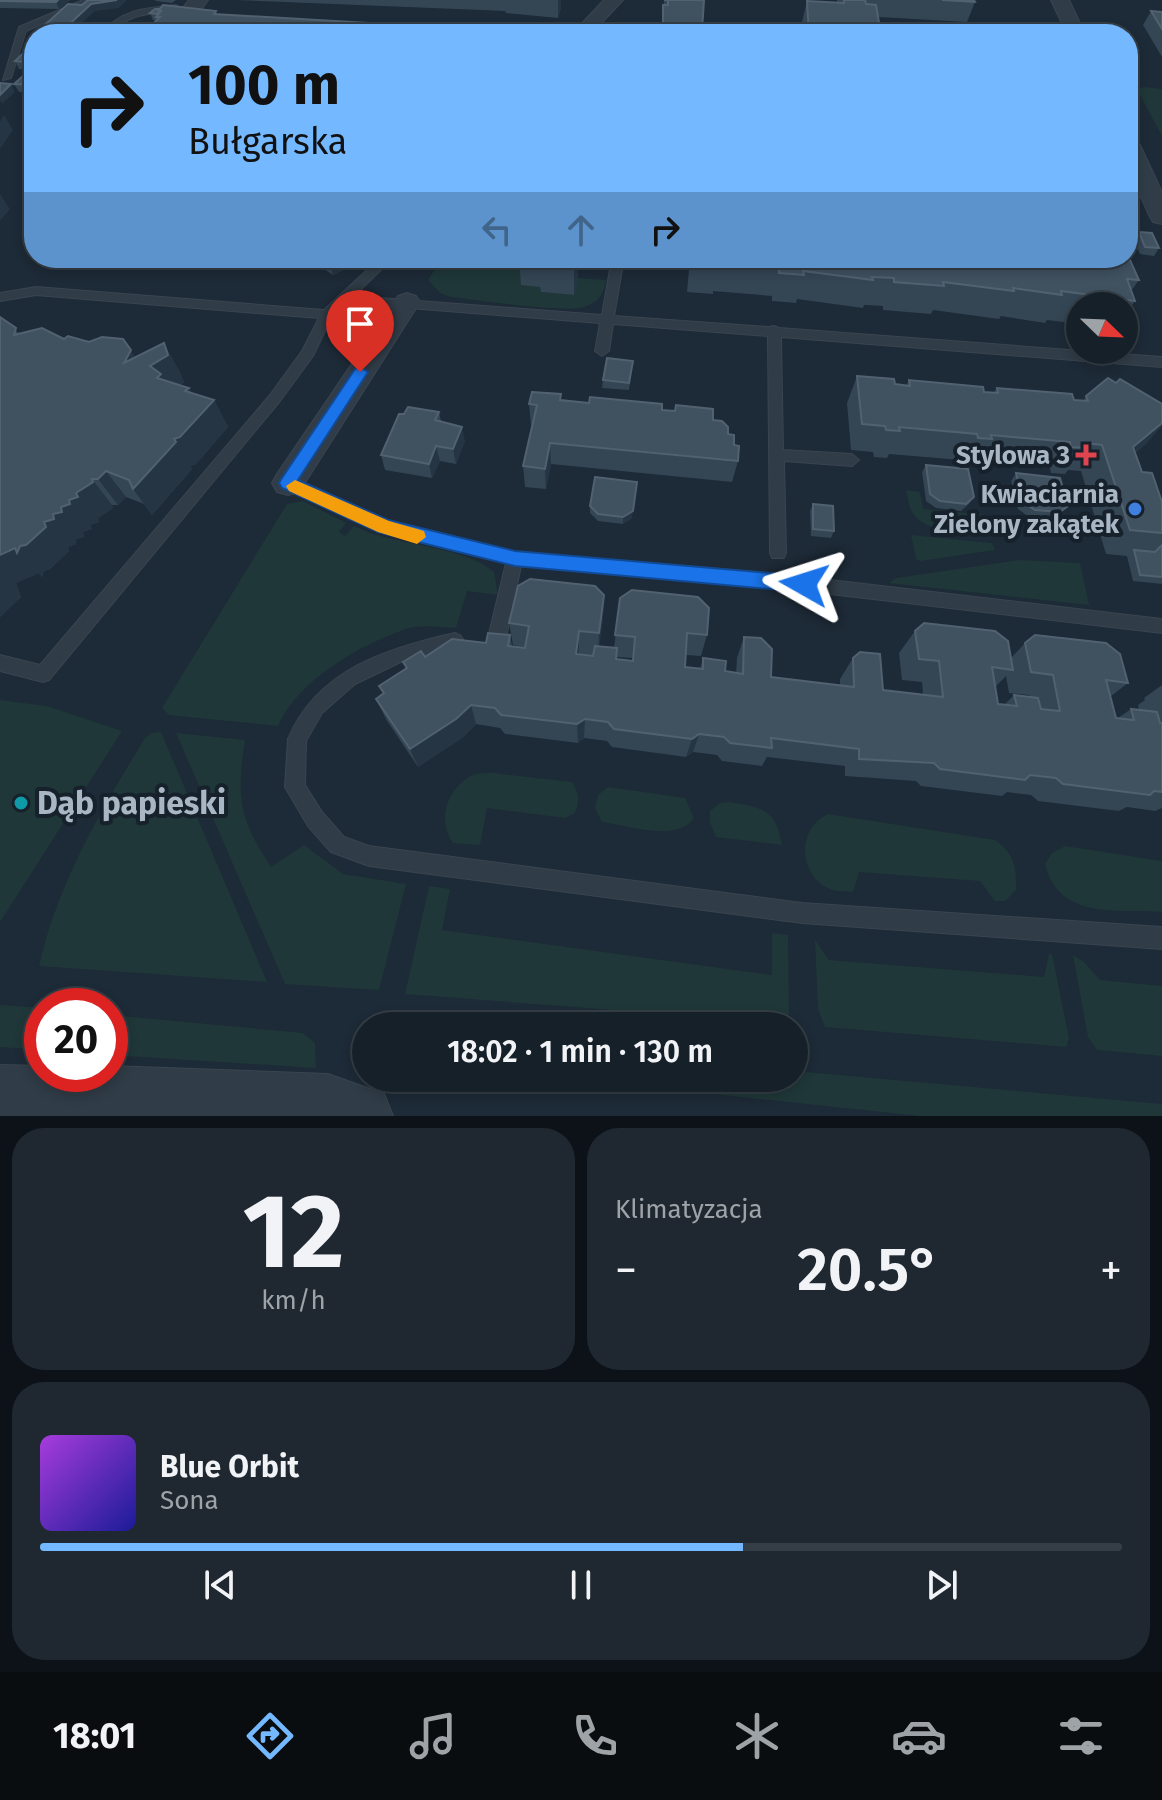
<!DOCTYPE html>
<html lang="pl">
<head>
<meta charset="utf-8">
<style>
	:root { --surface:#162029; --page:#1f2831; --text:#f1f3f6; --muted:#9ea3a8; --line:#353e46; --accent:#74b8ff }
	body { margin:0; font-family:"Fira Sans",sans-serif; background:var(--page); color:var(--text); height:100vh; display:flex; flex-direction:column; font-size:30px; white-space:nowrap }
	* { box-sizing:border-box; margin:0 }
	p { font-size:26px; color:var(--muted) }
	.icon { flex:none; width:44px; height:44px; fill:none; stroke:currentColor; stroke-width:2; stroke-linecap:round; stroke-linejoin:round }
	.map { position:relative; height:1116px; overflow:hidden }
	.details { display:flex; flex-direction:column; gap:12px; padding:12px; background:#0c1217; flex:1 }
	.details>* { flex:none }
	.hud { position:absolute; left:24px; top:24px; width:1114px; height:244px; border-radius:32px; box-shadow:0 4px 12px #0003,0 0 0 2px var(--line); background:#74b8ff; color:#111; overflow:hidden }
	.needle { width:52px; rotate:113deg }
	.controls { position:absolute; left:1066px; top:292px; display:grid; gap:16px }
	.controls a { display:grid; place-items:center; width:72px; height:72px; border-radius:50%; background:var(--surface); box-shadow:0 4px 12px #0003,0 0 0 2px var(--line); font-size:40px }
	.speed { position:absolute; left:24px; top:988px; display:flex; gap:16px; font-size:40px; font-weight:700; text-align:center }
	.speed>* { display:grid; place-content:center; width:104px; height:104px; border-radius:50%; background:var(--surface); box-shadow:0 4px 12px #0003,0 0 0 2px var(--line); line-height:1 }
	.speed .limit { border:12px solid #d22; background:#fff; color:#111 }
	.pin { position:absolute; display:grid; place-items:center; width:68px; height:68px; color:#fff; margin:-82px -34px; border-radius:50% 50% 50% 0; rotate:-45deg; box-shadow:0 0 8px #0007 }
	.pin .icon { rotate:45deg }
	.me { position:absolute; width:88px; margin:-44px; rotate:276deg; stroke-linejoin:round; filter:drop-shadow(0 0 6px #0008) }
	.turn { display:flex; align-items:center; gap:28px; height:168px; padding:0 32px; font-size:36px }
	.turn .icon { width:104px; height:104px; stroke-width:2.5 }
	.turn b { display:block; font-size:56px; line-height:68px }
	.lanes { display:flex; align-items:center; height:76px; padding:0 32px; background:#0003; justify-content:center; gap:40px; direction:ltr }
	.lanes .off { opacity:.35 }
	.big { font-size:60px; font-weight:600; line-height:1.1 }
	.details .tile { flex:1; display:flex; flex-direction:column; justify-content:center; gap:12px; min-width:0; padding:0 28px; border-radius:32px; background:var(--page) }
	.details .dial { align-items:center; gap:0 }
	.dial b { font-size:104px; line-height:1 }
	.song { display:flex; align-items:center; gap:24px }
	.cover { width:96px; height:96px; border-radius:12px; background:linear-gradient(135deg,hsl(280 70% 55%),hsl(240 70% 35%)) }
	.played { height:8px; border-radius:4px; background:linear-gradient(90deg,var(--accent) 65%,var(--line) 65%) }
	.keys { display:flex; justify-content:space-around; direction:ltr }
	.heat { display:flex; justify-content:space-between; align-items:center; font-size:44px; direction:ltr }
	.details .tiles { flex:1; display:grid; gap:12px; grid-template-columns:1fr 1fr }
	.tile:last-child { grid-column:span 2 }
	.trip { position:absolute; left:352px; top:1012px; width:456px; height:80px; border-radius:40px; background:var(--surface); box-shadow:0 4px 12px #0003,0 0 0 2px var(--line); font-weight:600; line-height:80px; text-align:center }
	.tabs { display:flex; height:128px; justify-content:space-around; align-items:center; background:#090d10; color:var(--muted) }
	.tabs .icon { width:56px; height:56px }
	.tabs .current { color:var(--accent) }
	.tabs b { font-size:36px; color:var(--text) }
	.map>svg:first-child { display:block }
</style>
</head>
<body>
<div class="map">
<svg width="1162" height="1116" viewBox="0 0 1162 1116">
	<rect width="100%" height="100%" fill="#1d2a37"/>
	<g fill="#1f3738">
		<polygon points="1144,87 1162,89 1162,136 1137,89"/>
		<path d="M442,258H523L542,287L541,292L574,295L578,278L606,280C604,294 598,303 584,307C563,313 478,300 451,297L440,293L428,280Z"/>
		<path d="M906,490L920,492L923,509L987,515V522C971,537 928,533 914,515C909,509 908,499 906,490Z"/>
		<path d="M303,501L346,523L339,532L345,536L354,526C393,546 466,546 494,572L498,595L467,591L456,628C440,627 421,624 406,629C360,645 298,680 278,726L169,715L162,708L287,504Z"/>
		<polygon points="911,535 992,543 995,550 920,561 916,559"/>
		<polygon points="1020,560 1080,563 1089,605 889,583 896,578"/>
		<polygon points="0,700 47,706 122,731 0,922"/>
		<path d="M161,732L267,982L39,966C57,884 101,810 145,738L151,733Z"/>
		<path d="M176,733L245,740C236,797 239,819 271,867L304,845L343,874L406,884L379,990L285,984Z"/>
		<path d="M493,773L572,782C579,793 580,800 575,813L565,818L487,808L480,845L453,843C437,821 446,791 469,777C475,773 486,773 493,773Z"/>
		<path d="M608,787L685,798L694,818C677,843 627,825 602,822L595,808L598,795Z"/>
		<path d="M730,802C763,808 776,809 782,845L716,837L710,823V811L720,803Z"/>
		<path d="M828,814L995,840C1014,853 1017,868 1016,890L1005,901H995L980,881L859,872L853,892C847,891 839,892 833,890C801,881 793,830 828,814Z"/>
		<path d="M1065,846L1162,861V912C1116,909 1059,920 1045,864L1052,853Z"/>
		<polygon points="429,886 450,889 442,930 772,975 772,933 788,935 789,1020 783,1023 405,994"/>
		<polygon points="815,940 829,960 1044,977 1049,954 1052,954 1069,1038 1066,1047 825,1027 818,1009"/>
		<polygon points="1073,955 1084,962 1100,980 1162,986 1162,1056 1097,1050 1088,1037"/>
		<polygon points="0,1005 42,1008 42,1050 0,1047"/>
		<polygon points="110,1015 303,1033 315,1043 316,1068 110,1055"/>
		<polygon points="794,1071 1162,1104 1162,1116 920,1116 713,1094 439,1078 794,1078"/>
	</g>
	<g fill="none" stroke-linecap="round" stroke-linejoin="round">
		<defs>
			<g id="service">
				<polygon points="83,0 94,0 26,31 11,78 3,80 19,27"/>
				<path d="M176,5L180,8L179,10C152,14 129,12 110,34H101C121,9 146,8 176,5Z"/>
				<polygon points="380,258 393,258 354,296 602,315 612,258 624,258 614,316 769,327 774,326 779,328 1162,357 1162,367 781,337 783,450 852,454 859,460 852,466 784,461 786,553 784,558 772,558 770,553 768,336 613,324 609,351 602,356 595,351 600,323 346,303 332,316 313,356 280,401 49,680 43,682 0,671 0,655 40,665 270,395 302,351 319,318 36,295 0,301 0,293 36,287 324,310"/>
				<polygon points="288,477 387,521 515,552 779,574 1162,619 1162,633 779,588 521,566 505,642 502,647 496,650 490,647 487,642 506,563 378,531 283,487 281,483"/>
				<path d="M455,633L461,636L464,641L461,646L407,659L355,684L322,713L306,741L305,785L322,812L344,837L369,846L802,903L1162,927V949L802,923L369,866L331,852L308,826L285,787L288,739C317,670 387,648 455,633Z"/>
			</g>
			<g id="minor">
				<polygon points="189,0 208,0 196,17 223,22 225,26 223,30 216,32 180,25 178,14"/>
				<polygon points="604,0 623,0 591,34 572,34"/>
				<polygon points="1051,0 1069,0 1085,34 1067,34"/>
				<polygon points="1128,136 1139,143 1162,192 1162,224 1153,222 1150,217 1128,168"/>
				<polygon points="407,293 416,296 420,302 299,492 288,495 277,492 272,483 277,474 398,296"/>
			</g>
			<polygon id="tertiary" points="0,1065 42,1066 42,1074 110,1074 110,1066 328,1074 384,1094 393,1116 0,1116"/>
		</defs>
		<use href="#service" stroke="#394550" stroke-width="2"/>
		<use href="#minor" stroke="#394550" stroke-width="2"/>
		<use href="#tertiary" stroke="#394550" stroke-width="2"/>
		<use href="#service" fill="#303c47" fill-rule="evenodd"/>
		<use href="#minor" fill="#303c47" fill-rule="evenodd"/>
		<use href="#tertiary" fill="#303c47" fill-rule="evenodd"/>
	</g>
	<g fill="#344554" fill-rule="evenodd">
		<polygon points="0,0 70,0 59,9 0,8"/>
		<polygon points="155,0 176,0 172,3 156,1"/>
		<polygon points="235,0 561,0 561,8 558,18 506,13 505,11"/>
		<polygon points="664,0 704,0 702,31 708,34 661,34"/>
		<polygon points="837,0 974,0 975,2 967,22 878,17 881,34 803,34 802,22 807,1 837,3"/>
		<polygon points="155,9 216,11 217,14 455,28 516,27 517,34 155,34 151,26 157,21 153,20 150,13"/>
		<polygon points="1151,11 1162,12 1162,57 1143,25"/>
		<polygon points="34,43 34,93 19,92 14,84 30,70 19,69 15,61"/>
		<polygon points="1139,232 1159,248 1154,256 1140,254 1133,239"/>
		<polygon points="308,258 359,258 360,262 333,275"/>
		<polygon points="519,258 578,258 578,278 574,295 541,292 540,287 521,285"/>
		<polygon points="690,258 1003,258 1046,261 1048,258 1088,258 1139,280 1131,291 1135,301 1124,317 1124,306 1080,306 1080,324 1047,320 1045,323 1001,316 999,319 933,310 931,314 883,310 883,306 864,305 863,308 797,299 796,303 772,301 772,296 713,291 713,294 687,292"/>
		<polygon points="0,317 20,334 64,339 135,357 179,370 184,382 180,385 189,388 192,394 214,400 228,427 196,464 190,466 192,469 152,515 144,504 126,497 118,505 112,505 113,508 98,518 99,522 90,525 92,529 83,532 84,537 76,539 76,544 68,547 69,551 50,569 44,571 42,577 39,573 16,583 21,597 0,617"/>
		<polygon points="632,368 629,390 602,388 603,380"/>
		<polygon points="857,376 906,386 909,380 984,392 993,393 997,388 1074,400 1083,401 1086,396 1147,443 1135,453 1142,472 1162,502 1162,584 1133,581 1127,556 1106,554 1081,471 1068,470 1065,474 1051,473 1050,468 978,462 975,466 962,465 961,460 889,454 887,458 874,457 873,452 851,450 847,403"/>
		<polygon points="561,400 662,410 713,420 728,434 734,445 738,461 732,482 551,464 546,489 525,487 523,466 532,425 531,425 529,404"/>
		<polygon points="439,412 441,421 465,441 456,464 440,461 432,478 385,470 381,455 404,414"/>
		<polygon points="926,465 974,497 969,504 961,511 936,508 926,501 922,472"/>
		<polygon points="1016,473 1062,513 1055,519 1029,517 1018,509 1011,481"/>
		<polygon points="813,504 834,531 831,538 811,536 810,511"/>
		<polygon points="590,506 632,518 623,524 598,521 590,513"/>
		<path d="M604,595L603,618L599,646L614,648L620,598L707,635L701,656L686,655L685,667L700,668L703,658L725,671L736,673L737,658L744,637L771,677L840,685V679L853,658L883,690L923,695L922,682L902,680L899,653L915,631L1011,658L1025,643L1128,683L1110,697L1116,718H1118L1131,709L1139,710L1138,705L1145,700L1144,698L1162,685V808L1155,811L1127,807L1119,811L1038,801L1031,795L1007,792L1002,796L921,786L916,781L845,776V766L767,757L762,766L722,761L717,755L693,752L686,757L612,747L607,741L584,738L578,743L505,734L500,728L476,724L462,738L418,767L386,719L376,699L383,694L379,686L406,669L403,662L486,643L510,635L512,646L525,647L513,645L509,623ZM616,657L633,658L632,661L616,659ZM1006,676L1009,693L1029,695L1030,697L1014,695L1004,705L998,704L995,687Z"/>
	</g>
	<g fill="#253543">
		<polygon points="58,0 70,0 59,9 56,2"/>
		<polygon points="117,0 127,0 119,8 95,11 70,34 60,34 60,33 91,4"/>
		<polygon points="558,0 561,0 561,8 558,18"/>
		<polygon points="11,84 15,92 2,104 0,101 0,95"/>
		<polygon points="4,115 13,130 0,149 0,121"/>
		<polygon points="0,194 10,209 0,221"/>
		<polygon points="333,258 359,258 360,262 333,275 329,260"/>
		<polygon points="574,258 578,258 578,278 574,295"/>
		<polygon points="164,343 179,370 184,382 171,390 173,405 150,366"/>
		<polygon points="131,350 147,378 124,363"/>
		<polygon points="189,388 203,412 214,400 228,427 196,464 190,466 192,469 152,515 133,489 174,439 185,391"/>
		<polygon points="1162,423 1162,426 1147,443 1110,474 1133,447"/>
		<polygon points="462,427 465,441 456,464 453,449"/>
		<polygon points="550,443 551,464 546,489 545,469"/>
		<polygon points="436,446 440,461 432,478 429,464"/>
		<polygon points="106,471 126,497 118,505 98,479"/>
		<polygon points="92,479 112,505 113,508 98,518 99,522 90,525 92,529 83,532 84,537 76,539 76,544 68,547 69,551 50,569 44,571 42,577 39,573 16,583 21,597 0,617 0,555 20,546"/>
		<polygon points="636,489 632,518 623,524 623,517"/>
		<polygon points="604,595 603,618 598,655 599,633"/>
		<polygon points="579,631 579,653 576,675 576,654"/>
		<polygon points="471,705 476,724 462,738 418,767 410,749"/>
		<polygon points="585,719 584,738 578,743 577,724"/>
		<polygon points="699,734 693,752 686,757 692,739"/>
	</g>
	<g fill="#405160" stroke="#516170" stroke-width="2">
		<polygon points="0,0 58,0 56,2 0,1"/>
		<polygon points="88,0 117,0 91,4 60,33 69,34 44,34 46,33 37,32 68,4 82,5"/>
		<polygon points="664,0 704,0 702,31 708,31 708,34 663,34 663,5 668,5 668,0"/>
		<polygon points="844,0 865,0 866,4 876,5 881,34 809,34 807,1 844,3"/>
		<polygon points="942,0 974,0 975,2"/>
		<polygon points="163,5 216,11 214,14 455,28 457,25 516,27 514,34 268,34 151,26 160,17 156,17 161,11 158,11"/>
		<polygon points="155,9 159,9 158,11 159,14 150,13"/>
		<polygon points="1151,11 1162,12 1162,29"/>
		<polygon points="532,28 549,29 547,33 530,32"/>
		<polygon points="34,43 34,63 15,61"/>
		<polygon points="34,66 34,85 14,84"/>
		<polygon points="0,83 11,84 0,95"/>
		<polygon points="1139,232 1152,233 1159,248 1145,247"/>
		<polygon points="691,258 1003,258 1050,262 1049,258 1130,260 1139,280 1127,279 1135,301 1061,291 1062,295 1013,288 1014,291 943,282 944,286 894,282 894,278 872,277 873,280 803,271 804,275 779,273 779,267 718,263 717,266 690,264"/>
		<polygon points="0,317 16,328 14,335 42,328 64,339 68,336 89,342 102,337 123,339 131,350 124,363 164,343 168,355 150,366 161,374 157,378 189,388 185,391 214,400 180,437 174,439 176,442 133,489 129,480 106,471 98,479 92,479 93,482 76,493 78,497 69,500 70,504 61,507 62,512 53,514 54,519 44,522 46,527 26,545 20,546 17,553 15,548 0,555"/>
		<polygon points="607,358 633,361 629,383 603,380"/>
		<polygon points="857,376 894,379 895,384 910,386 909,380 983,387 984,392 998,393 997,388 1072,394 1074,400 1088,401 1086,396 1108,378 1116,383 1120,379 1162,404 1162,423 1133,447 1142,472 1152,473 1162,502 1162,533 1130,530 1102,445 1084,443 1086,448 1071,447 1070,442 991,435 992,439 978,438 977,434 899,427 900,431 886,430 885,426 862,424"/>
		<polygon points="532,392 561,394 560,400 589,403 590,397 662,404 662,410 675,411 676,405 713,409 713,420 722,421 728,427 728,434 734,435 734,445 739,446 738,461 550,443 545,469 523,466 537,405 529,404"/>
		<polygon points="408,407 439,412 435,420 462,427 453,449 436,446 429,464 381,455 399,414 404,414"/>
		<polygon points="926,465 968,469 974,497 966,504 940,501 930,494"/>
		<polygon points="1016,473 1060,478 1068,506 1060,512 1035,510 1023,502"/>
		<polygon points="595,477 637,482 633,511 623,517 598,514 590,506"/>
		<polygon points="813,504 833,506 834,531 813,529"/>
		<polygon points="1162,545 1162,577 1140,575 1134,550 1155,552"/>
		<polygon points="530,579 595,586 604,595 599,633 579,631 576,654 593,656 595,646 617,648 616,659 633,661 635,637 615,635 620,598 632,590 698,597 709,608 707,635 687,633 685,667 703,669 703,658 726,661 725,671 743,674 744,637 761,638 772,649 771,677 854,687 853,658 860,652 880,654 883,690 943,697 939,661 919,659 915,631 924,623 995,631 1008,641 1013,670 992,667 998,704 1017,706 1014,695 1038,698 1041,709 1060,711 1053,675 1031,672 1025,643 1035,635 1106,643 1120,654 1128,683 1106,680 1116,718 1134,720 1131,709 1157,712 1160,723 1162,723 1162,792 1154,791 1150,795 1063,784 1056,778 1030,775 1025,780 940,769 934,763 859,759 859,749 771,738 772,748 730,743 724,737 699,734 692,739 614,729 608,722 585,719 577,724 501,715 495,708 471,705 456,719 410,749 376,699 384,693 379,686 407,668 403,662 421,651 425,657 452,639 486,643 488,633 510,635 508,646 525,648 529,626 509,623 518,586"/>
	</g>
	<polygon fill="#1a73e8" stroke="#114b97" stroke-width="2" points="360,367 368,372 298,480 388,520 515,551 804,576 811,578 814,584 811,589 804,592 515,566 378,532 282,488 279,483 282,478 355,369"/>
	<polygon fill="#f59e0b" points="295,480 389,521 424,531 426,537 417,544 378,532 289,491 286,486"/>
	<path fill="#e0444e" stroke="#16212b" stroke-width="3" d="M1082 443h8v8h8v8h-8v8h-8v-8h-8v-8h8z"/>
	<circle fill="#3f7fe0" stroke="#16212b" stroke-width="3" cx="1135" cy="509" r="8"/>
	<circle fill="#0f9aa8" stroke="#16212b" stroke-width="3" cx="21" cy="803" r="8"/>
	<g text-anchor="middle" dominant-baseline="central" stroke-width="8" stroke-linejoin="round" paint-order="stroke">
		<g font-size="26" font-weight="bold" fill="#a9b7c5" stroke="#16212b" text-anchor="end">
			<text x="1070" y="455">Stylowa 3</text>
			<text x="1119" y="494">Kwiaciarnia<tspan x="1119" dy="30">Zielony zakątek</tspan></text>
		</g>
		<g font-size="32" font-weight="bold" fill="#a9b7c5" stroke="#16212b" text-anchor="start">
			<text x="37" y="803">Dąb papieski</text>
		</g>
	</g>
</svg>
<div class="controls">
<a><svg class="needle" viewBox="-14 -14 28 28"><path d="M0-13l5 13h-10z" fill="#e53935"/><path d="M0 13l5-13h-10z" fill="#9ea3a8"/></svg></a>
</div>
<div class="speed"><div class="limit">20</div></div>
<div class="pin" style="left:360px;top:372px;background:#d93025"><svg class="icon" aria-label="arrive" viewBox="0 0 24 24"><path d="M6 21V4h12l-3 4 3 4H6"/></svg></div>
<svg class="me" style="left:804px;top:584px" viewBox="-20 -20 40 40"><path d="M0-17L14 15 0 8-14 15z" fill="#1a73e8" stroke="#fff" stroke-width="4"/></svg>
<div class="trip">18:02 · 1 min · 130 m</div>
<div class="hud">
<div class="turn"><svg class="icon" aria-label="right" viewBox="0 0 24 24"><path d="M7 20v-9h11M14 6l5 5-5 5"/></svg><div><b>100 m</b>Bułgarska</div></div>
<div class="lanes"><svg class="icon off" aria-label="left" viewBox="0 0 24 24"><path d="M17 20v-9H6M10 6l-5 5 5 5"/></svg><svg class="icon off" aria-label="ahead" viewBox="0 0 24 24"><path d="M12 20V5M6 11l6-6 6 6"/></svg><svg class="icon" aria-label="right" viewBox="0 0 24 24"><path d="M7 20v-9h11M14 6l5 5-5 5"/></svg></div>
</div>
</div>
<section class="details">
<div class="tiles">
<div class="tile dial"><b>12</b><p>km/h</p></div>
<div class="tile"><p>Klimatyzacja</p>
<div class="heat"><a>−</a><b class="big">20.5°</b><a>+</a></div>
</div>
<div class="tile">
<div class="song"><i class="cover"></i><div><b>Blue Orbit</b><p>Sona</p></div></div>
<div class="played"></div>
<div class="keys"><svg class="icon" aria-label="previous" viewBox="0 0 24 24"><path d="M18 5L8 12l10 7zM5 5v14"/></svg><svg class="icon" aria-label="pause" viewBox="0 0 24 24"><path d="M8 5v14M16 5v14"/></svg><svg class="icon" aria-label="next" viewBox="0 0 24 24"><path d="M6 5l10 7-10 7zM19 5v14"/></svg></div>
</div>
</div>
</section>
<nav class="tabs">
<b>18:01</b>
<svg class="icon current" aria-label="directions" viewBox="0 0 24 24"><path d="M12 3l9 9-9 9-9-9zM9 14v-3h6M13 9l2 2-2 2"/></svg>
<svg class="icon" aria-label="music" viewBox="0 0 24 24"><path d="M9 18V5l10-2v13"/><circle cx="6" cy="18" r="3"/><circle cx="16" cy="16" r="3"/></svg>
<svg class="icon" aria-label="phone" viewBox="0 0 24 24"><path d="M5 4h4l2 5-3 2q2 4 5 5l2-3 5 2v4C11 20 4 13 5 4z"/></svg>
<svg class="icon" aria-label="climate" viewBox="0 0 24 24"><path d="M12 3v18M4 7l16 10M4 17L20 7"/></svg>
<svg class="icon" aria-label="car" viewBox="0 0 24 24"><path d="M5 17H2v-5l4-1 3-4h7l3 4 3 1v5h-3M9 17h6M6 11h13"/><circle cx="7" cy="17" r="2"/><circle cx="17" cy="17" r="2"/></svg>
<svg class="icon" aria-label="filters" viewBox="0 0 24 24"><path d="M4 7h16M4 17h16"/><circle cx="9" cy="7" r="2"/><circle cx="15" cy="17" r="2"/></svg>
</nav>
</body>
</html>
